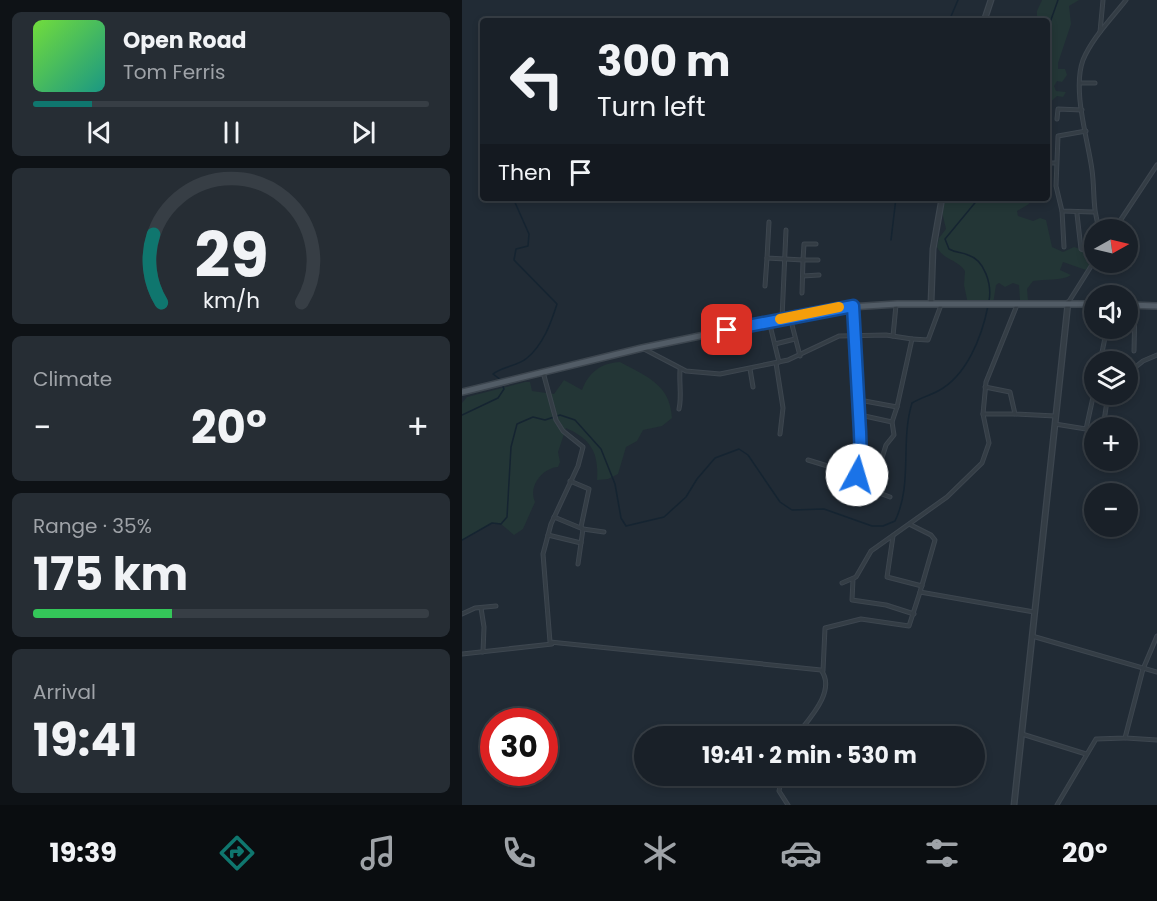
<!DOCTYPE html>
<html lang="en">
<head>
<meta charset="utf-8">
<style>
	:root { --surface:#192028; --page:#262d34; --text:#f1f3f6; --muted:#9fa3a8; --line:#373e45; --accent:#0f766e }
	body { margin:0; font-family:Poppins,sans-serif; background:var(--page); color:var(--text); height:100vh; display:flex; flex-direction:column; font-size:22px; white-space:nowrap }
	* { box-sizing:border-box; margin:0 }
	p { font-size:20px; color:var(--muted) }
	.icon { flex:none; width:33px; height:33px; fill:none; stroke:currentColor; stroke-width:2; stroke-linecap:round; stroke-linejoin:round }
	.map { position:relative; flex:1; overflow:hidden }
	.sheet { display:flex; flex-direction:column; gap:12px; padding:12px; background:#0e1216; width:462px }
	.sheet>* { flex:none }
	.top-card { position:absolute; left:18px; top:18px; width:570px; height:183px; border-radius:6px; box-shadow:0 3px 9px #0003,0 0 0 2px var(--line); background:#192028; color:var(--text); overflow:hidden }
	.needle { width:39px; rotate:82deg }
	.fabs { position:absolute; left:622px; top:219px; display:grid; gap:12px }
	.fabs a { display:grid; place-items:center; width:54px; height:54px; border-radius:50%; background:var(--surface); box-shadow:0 3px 9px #0003,0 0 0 2px var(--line); font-size:30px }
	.speed { position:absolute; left:18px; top:708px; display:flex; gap:12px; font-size:30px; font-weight:700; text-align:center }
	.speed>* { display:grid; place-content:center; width:78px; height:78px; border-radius:50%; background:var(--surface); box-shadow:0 3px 9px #0003,0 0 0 2px var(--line); line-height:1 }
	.speed .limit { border:9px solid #d22; background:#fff; color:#111 }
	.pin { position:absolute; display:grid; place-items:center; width:51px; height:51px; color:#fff; margin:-26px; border-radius:12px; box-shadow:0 3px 9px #0006 }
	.me { position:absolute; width:66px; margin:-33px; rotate:6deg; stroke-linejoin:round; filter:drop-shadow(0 0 4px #0008) }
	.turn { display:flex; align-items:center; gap:21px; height:126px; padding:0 18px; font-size:27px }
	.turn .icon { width:78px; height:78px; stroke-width:2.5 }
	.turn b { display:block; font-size:42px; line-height:51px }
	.then { display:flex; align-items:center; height:57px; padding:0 18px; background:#0003; gap:12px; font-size:22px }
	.big { font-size:45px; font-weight:700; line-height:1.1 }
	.sheet .tile { flex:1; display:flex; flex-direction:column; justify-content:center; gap:9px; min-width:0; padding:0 21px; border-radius:9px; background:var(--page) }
	.sheet .dial { align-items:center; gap:0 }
	.dial svg { height:156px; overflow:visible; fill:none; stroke:var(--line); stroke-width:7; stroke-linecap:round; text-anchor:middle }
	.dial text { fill:var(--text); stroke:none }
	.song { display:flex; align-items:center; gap:18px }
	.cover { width:72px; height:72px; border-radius:9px; background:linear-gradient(135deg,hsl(100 70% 55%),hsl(170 70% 35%)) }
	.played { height:6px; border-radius:3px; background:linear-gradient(90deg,var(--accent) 15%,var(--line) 15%) }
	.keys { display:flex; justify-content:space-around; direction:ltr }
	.heat { display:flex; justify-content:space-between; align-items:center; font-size:33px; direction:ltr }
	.charge { height:9px; border-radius:4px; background:linear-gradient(90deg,#34c759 35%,var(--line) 0) }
	.trip { position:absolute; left:172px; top:726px; width:351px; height:60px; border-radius:30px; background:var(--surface); box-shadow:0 3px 9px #0003,0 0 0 2px var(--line); font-weight:700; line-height:60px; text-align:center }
	.tab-bar { display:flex; height:96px; justify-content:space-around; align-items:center; background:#0a0d10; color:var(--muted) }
	.tab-bar .icon { width:42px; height:42px }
	.tab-bar .on { color:var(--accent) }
	.tab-bar b { font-size:27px; color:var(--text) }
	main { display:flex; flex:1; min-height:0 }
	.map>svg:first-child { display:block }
</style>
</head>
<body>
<main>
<section class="sheet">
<div class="tile">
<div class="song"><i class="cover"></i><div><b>Open Road</b><p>Tom Ferris</p></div></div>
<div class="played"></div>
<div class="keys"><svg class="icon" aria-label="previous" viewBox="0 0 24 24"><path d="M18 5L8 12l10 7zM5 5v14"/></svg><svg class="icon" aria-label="pause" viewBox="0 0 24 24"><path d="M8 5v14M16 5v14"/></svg><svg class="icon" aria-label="next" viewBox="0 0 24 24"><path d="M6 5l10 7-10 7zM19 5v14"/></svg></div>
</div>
<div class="tile dial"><svg viewBox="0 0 100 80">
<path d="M14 69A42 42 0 1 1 86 69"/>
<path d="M14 69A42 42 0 0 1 10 34" stroke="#0f766e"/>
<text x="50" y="56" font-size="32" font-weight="700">29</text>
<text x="50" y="72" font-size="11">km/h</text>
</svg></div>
<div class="tile"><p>Climate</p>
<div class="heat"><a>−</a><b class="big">20°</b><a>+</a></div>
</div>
<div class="tile"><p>Range · 35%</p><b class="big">175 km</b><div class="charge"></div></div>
<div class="tile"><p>Arrival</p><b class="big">19:41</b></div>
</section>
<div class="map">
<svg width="695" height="805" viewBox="0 0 695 805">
	<rect width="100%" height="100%" fill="#212b35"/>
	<g fill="#233636">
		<polygon points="580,0 617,0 607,6 609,24 596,63 596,69 603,69 605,75 600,82 595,81 592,86 594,91 604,92 601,97 595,96 585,105 585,21 575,21 575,11"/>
		<path d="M484,198H566L567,204L555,211L556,216L571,221L578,218L584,220L590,247L601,252L612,247L633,254V259L624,270L601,262L598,270L609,275C600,281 583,279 571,281L565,289L566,300H558L557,285L551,283L543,287L537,283L534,285L531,304H506L502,285L503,271C495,259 481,260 475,247L477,238L484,229L480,212Z"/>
		<path d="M158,362C185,377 208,384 210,418L200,426L181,430L175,441L164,447L156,474L146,479L135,480C137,453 129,439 104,428L96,452L98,462L96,467C80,468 66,487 73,502L61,529L52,535L39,524L30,523L0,540V403L5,397L63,382H68L70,391L92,394L102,380L120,390C127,372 139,363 158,362Z"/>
	</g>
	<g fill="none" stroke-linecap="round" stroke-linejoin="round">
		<g stroke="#152431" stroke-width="1.5">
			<polyline points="487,21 496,0"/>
			<polyline points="585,31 596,0"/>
			<path d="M517,198L483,239L487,249C494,253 499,252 506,255C523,260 530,285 527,301"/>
			<polyline points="429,240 434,198"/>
			<path d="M39,380L31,374C41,366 56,366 65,358C81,345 89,323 95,304L52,260L54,249L66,246L67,234L51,198"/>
			<polyline points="0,415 36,398 42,389 40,384"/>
			<path d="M0,540L30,523L39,524L45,517L49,447L55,424L71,417L83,420L98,415L113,420L139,449L153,484L159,518L164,526L202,517L224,497L235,479L253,458L277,449L286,455L318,502L330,510L362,509L410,526H421L433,521C451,484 438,442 450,403C458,398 467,396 476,391C505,376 520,336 526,306"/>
		</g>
		<defs>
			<g id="minor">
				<polyline points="638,32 641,0"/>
				<polyline points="619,83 633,83"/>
				<polyline points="595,119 596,109 620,110"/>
				<polyline points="624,131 596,136 594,186 600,211 631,212"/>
				<polyline points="585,163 593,163"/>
				<polyline points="600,211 602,247"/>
				<polyline points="615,214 619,249 633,253"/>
				<polyline points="307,222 305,258 341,260 342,244 354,244"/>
				<path d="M638,230C630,210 633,191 630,170C626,140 610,90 621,60C630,38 650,18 664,0"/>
				<polyline points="652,230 695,165"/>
				<polyline points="341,276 357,275"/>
				<polyline points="303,286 305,258"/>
				<polyline points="340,293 341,260 356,260"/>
				<polyline points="606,303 633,260"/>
				<polyline points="328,317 338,356"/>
				<polyline points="320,318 324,230"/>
				<polyline points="307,321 317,362"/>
				<polyline points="431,336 434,305"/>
				<polyline points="450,339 466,340 479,305"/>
				<polyline points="313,344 333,339"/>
				<polyline points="182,349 224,371 258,374 326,360 377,336 424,335 450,339 435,407 397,400"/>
				<polyline points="672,351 673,305"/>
				<polyline points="638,362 645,328"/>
				<polyline points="314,363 321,408 318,434"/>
				<polyline points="288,369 291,387"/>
				<path d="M81,372L94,420L101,431L121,447L116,466L89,524L81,554L88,642L359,670C375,691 346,720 334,736"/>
				<polyline points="666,373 681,361 695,355"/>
				<polyline points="523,387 548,392 553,414 593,416"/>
				<path d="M217,409C220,397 217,384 218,370"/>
				<polyline points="521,414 552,414"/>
				<polyline points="398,415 430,422"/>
				<polyline points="593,424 624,429 633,388"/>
				<polyline points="641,428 646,394"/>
				<polyline points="624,429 633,432"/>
				<polyline points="346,460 395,475"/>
				<polyline points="399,464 417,469"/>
				<polyline points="108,481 127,489 119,527"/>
				<polyline points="393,484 428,497"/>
				<polyline points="410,490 424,445 432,435 430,422 435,407"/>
				<path d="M389,493C409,448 396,358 391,307"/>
				<polyline points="92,517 121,529 142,532"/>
				<polyline points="449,525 469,535 473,540 458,592"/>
				<polyline points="86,535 119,543"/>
				<polyline points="431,536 425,577 460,586"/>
				<polyline points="116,564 121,529"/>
				<polyline points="391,579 390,600 424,605 452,614"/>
				<polyline points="380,583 394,577 409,551 485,497 520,463 527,443 521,414 524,382 555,305"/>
				<polyline points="19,608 22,627 21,652"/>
				<polyline points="0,614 13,608 34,606"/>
				<polyline points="570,636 695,672"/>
				<polyline points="0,654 90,644"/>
				<polyline points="361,671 363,628 399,619 447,626 458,592 572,612"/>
				<polyline points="560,734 624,754"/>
				<polyline points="664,738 695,740"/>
				<polyline points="320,776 317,791 326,805"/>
				<polyline points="595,805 634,739 663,738 681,669 695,636"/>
			</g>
			<g id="tertiary">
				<polyline points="522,21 529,0"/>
				<polyline points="469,303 471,249 480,198"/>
				<polyline points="552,805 606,303"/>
			</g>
			<g id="primary">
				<polyline points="666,305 695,306"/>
				<polyline points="0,392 180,348 372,308 435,304 633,304"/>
			</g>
		</defs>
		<use href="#minor" stroke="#3d464f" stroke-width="5"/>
		<use href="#tertiary" stroke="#3d464f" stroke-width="7"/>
		<use href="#primary" stroke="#3d464f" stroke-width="8"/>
		<use href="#minor" stroke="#343d45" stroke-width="3"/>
		<use href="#tertiary" stroke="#343d45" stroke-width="4.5"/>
		<use href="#primary" stroke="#525c66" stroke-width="5"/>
	</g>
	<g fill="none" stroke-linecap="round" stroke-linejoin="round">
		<defs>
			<polyline id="route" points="265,330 391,306 398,432 399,464 395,475"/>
		</defs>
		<use href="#route" stroke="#114b97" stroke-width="15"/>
		<use href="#route" stroke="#1a73e8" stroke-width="10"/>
		<polyline stroke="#f59e0b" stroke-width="10" points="318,319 377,307"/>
	</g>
</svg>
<div class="fabs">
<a><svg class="needle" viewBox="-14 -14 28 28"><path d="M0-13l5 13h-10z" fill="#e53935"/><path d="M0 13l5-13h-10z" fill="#9fa3a8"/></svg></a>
<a><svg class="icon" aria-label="sound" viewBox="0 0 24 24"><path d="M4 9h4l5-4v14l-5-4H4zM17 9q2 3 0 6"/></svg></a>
<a><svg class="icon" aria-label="layers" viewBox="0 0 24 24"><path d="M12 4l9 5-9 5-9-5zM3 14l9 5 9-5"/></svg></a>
<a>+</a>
<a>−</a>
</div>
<div class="speed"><div class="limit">30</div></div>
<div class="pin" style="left:265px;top:330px;background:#d93025"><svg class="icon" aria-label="arrive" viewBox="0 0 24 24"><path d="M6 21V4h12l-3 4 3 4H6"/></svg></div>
<svg class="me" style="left:395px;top:475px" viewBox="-20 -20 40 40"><circle r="19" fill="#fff"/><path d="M0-13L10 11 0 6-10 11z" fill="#1a73e8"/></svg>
<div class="trip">19:41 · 2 min · 530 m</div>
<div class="top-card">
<div class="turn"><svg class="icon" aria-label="left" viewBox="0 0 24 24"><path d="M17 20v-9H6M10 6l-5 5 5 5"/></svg><div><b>300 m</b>Turn left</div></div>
<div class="then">Then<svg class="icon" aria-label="arrive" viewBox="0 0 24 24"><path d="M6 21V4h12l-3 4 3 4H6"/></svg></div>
</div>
</div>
</main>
<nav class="tab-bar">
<b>19:39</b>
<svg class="icon on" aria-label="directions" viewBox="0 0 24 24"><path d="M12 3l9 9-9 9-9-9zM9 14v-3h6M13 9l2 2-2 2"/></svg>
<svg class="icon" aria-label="music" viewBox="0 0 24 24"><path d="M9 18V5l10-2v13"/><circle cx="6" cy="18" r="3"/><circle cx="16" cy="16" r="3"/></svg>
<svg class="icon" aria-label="phone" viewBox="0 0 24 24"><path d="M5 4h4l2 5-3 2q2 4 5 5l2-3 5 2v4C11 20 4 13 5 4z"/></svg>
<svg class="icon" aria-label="climate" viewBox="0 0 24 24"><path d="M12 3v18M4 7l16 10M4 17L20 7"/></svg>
<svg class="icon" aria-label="car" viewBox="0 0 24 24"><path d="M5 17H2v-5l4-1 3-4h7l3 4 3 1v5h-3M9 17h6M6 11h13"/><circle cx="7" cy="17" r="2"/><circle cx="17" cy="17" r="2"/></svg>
<svg class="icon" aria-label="filters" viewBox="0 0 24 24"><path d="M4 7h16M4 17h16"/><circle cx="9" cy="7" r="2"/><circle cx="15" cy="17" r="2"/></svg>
<b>20°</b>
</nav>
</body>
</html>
